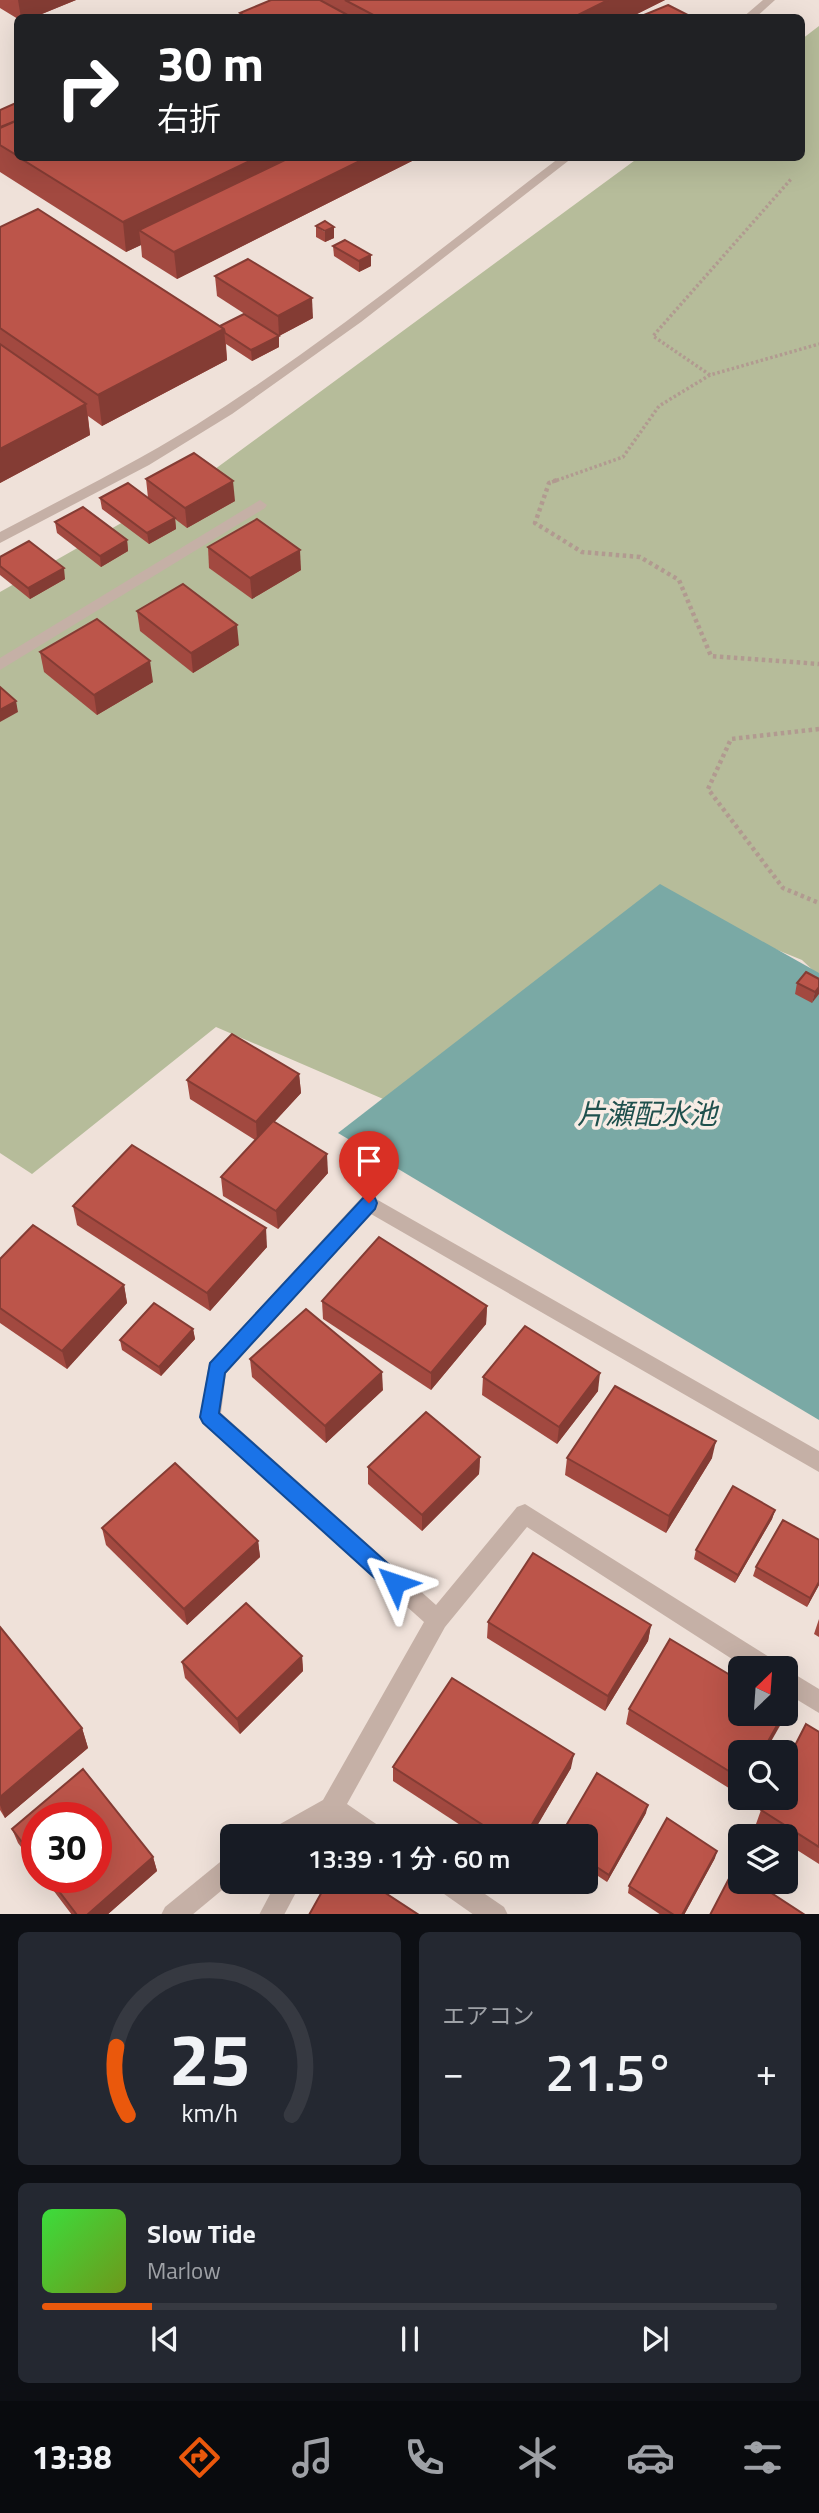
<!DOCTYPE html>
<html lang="ja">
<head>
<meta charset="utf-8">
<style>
	:root { --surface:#171b24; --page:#242831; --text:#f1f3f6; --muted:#9ea1a6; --line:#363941; --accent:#ea580c }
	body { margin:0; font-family:"Titillium Web","Noto Sans JP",sans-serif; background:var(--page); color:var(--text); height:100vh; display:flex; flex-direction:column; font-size:26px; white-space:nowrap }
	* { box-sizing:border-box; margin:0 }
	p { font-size:23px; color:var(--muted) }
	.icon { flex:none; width:38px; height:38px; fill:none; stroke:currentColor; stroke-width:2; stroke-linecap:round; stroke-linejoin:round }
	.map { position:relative; height:1914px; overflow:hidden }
	.side { display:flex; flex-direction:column; gap:18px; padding:18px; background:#0d0f14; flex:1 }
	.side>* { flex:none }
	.guide { position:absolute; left:14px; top:14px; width:791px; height:147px; border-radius:10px; box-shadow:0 7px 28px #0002; background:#202124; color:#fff; overflow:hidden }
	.needle { width:46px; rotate:25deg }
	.controls { position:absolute; left:728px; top:1656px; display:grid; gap:14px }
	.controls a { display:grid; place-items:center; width:70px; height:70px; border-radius:10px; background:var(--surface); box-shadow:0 7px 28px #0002; font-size:35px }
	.speed { position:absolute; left:21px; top:1802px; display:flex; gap:14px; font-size:35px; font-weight:700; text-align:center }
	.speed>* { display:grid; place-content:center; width:91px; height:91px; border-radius:50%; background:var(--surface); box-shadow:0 7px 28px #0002; line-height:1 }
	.speed .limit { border:10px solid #d22; background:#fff; color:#111 }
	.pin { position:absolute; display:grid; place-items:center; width:60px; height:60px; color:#fff; margin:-72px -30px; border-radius:50% 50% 50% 0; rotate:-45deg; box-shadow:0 0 7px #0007 }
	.pin .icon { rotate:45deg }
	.me { position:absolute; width:77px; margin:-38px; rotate:312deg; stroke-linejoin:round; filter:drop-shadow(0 0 5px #0008) }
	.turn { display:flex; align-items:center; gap:24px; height:147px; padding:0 28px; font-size:32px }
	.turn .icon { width:91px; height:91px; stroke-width:2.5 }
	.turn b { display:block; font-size:49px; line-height:60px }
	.big { font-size:52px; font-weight:600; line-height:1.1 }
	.side .card { flex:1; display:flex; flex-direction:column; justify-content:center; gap:10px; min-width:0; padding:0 24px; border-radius:10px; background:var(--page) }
	.side .dial { align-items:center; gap:0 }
	.dial svg { height:182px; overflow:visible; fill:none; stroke:var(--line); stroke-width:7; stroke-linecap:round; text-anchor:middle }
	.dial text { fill:var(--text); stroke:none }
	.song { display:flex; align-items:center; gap:21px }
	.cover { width:84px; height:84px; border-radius:10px; background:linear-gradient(135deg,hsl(120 70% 55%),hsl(80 70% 35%)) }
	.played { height:7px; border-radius:4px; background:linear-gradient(90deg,var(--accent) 15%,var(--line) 15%) }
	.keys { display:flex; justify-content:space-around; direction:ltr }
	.heat { display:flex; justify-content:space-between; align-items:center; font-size:38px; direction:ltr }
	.side .tiles { flex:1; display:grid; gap:18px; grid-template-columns:1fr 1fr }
	.card:last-child { grid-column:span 2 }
	.trip { position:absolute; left:220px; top:1824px; width:378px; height:70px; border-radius:10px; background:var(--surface); box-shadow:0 7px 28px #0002; font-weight:600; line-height:70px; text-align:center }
	.tab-bar { display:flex; height:112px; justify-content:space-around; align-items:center; background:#090b0e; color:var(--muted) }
	.tab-bar .icon { width:49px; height:49px }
	.tab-bar .active { color:var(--accent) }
	.tab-bar b { font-size:32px; color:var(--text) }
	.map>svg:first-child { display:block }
</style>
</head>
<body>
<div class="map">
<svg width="819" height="1915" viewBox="0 0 819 1915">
	<rect width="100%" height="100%" fill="#efe1d9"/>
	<polygon fill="#b6bc9a" points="819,26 819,976 802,960 687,913 411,1111 216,1027 32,1174 0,1153 0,592 211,472 638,158 802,158 802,39"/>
	<polygon fill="#7aa9a5" points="660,884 819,973 819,1420 338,1133"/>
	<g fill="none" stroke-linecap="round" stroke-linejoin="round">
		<g stroke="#b19a90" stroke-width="3.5" stroke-dasharray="2.5 2.5" stroke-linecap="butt">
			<polyline points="710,375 653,336 792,178"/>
			<polyline points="552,482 623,457 659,406 710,375 819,344"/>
		</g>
		<g stroke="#b19a90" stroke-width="4.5" stroke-dasharray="3.5 3.5" stroke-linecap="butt">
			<polyline points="557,480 549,483 535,523 582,552 640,557 679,580 711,656 819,664"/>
			<polyline points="819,729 731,739 708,789 783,888 819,903"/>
		</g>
		<g fill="#c5b0a6" fill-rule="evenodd">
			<polygon points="763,0 775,0 755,18 742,18"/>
			<path d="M559,158H572L361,322L232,414L149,465L0,543V532C66,497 133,464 196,425C323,345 440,249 559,158Z"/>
			<polygon points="260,500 267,505 265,508 0,670 0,658"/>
			<polygon points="369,1195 819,1451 819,1472 371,1214 226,1373 221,1413 436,1605 517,1507 525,1504 774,1660 777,1668 746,1668 527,1527 445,1627 347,1804 382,1828 386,1836 353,1836 336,1824 329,1836 269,1836 273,1828 323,1800 424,1622 203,1424 200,1417 209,1363 362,1197"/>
			<polygon points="786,1669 819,1689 819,1713 786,1693"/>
			<polygon points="233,1854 233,1881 192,1915 161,1915 165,1907 225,1858"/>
			<polygon points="277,1881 302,1881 284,1915 259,1915"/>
			<polygon points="433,1881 466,1881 504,1907 508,1915 474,1915 437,1889"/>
		</g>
	</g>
	<g fill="#a24940">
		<polygon points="0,0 76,0 32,18 18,18 18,19 0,8"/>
		<polygon points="271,0 665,0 629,18 240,18 240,13"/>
		<polygon points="18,102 18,158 418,158 177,279 142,257 141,245 126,252 0,172 0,110"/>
		<polygon points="316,226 334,238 325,242 316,237"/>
		<polygon points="0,227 220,326 279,347 252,361 226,344 227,360 102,426 88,416 90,435 0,483"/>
		<polygon points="333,246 371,266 359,272 334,256"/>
		<polygon points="215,276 313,318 279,336 217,296"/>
		<polygon points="146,479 235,501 187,528 175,519 176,529 149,544 102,509 100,498 148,498"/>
		<polygon points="55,522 127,540 128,551 101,567 57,533"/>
		<polygon points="208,547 301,570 252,599 209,568"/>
		<polygon points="0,557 65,579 30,599 0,575"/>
		<polygon points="137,611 239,645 193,673 140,631"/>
		<polygon points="40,652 153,682 97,715 44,672"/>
		<polygon points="819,979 812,1003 795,994 797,983"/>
		<polygon points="299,1074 301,1093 274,1122 328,1173 278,1229 223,1196 221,1177 255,1140 190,1099 187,1080"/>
		<polygon points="73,1206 267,1247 210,1311 77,1225"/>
		<polygon points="0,1259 124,1285 127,1303 67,1369 0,1323"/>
		<polygon points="322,1301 487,1306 486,1324 431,1390 323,1319"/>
		<polygon points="193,1329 195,1339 161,1376 122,1350 120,1340"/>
		<polygon points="250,1359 383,1390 326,1443 252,1377"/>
		<polygon points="483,1377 598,1391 557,1444 482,1395"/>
		<polygon points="480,1457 479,1474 422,1531 368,1484 368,1467"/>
		<polygon points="567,1458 712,1458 666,1533 565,1475"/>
		<polygon points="775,1510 772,1519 735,1583 694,1559 696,1550"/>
		<polygon points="102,1528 258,1541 260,1557 187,1625 106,1545"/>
		<polygon points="756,1567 819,1585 807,1607 753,1576"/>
		<polygon points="819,1619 819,1637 814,1634"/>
		<polygon points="488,1622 651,1625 648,1641 605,1711 487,1638"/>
		<polygon points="0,1627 82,1728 88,1748 5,1818 0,1810"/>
		<polygon points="302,1656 303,1671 240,1734 185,1678 182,1662"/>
		<polygon points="629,1709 781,1724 740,1752 740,1795 626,1724"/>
		<polygon points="819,1732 819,1864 786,1843 786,1836 774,1836 756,1824 761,1810"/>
		<polygon points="393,1767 571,1768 531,1836 477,1836 393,1781"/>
		<polygon points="83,1769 153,1857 157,1871 107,1915 72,1915 44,1878 96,1878 96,1818 37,1818 37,1868 18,1843 12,1829"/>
		<polygon points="646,1813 607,1882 586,1868 586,1836"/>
		<polygon points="715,1858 684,1915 661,1915 628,1893 629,1886"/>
	</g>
	<g fill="#843c34">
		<polygon points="18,0 76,0 32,18 21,18"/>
		<polygon points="608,0 665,0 629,18 572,18"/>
		<polygon points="256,158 319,158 139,230 141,245 126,252 123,222"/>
		<polygon points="366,158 418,158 177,279 174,252"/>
		<polygon points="334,227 334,238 325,242 325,231"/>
		<polygon points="371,255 371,266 359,272 359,261"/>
		<polygon points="312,298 313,318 279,336 278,316"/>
		<polygon points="224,329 227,360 102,426 98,395"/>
		<polygon points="279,336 279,347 252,361 251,350"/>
		<polygon points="86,404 90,435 0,483 0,449"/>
		<polygon points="233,481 235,501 187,528 185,508"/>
		<polygon points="175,518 176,529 149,544 147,533"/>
		<polygon points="127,540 128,551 101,567 100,556"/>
		<polygon points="300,550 301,570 252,599 250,578"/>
		<polygon points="64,568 65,579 30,599 28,588"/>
		<polygon points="237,625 239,645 193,673 191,653"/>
		<polygon points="150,661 153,682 97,715 94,695"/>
		<polygon points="16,701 18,712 0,722 0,710"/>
		<polygon points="819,987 819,994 812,1003 815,992"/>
		<polygon points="299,1074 301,1093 257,1141 256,1122"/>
		<polygon points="327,1154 328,1173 278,1229 276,1211"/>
		<polygon points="266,1228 267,1247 210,1311 207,1293"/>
		<polygon points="124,1285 127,1303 67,1369 62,1351"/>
		<polygon points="487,1306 486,1324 431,1390 431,1373"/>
		<polygon points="193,1329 195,1339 161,1376 159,1367"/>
		<polygon points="382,1372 383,1390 326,1443 325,1426"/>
		<polygon points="600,1373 598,1391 557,1444 559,1427"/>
		<polygon points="716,1441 712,1458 666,1533 669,1516"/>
		<polygon points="480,1457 479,1474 422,1531 422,1515"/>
		<polygon points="775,1510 772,1519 735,1583 738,1575"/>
		<polygon points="258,1541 260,1557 187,1625 184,1609"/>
		<polygon points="819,1582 819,1585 807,1607 810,1598"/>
		<polygon points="651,1625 648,1641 605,1711 608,1696"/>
		<polygon points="302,1656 303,1671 240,1734 237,1719"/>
		<polygon points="784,1713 781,1724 765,1752 762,1752"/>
		<polygon points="82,1728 88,1748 5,1818 0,1805 0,1797"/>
		<polygon points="574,1754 571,1768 531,1836 525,1836"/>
		<polygon points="648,1805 646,1813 607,1882 609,1875"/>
		<polygon points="717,1851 715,1858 684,1915 682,1915"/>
		<polygon points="153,1857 157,1871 107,1915 87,1915"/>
	</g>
	<g fill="#bc554a" stroke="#843c34" stroke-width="2">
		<polygon points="271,0 320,0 353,18 248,18 240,13"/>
		<polygon points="345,0 608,0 572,18 379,18"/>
		<polygon points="668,5 688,15 683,18 649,18 644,15"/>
		<polygon points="18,102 18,120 0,127 0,110"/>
		<polygon points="18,120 18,156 0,145 0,128"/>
		<polygon points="20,158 256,158 123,222"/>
		<polygon points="289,158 366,158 174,252 139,230"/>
		<polygon points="38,209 224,329 98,395 0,328 0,227"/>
		<polygon points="325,221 334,227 325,231 316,226"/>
		<polygon points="345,240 371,255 359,261 333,246"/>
		<polygon points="248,259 312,298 278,316 215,276"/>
		<polygon points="244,314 279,336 251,350 225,333 224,329 220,326"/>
		<polygon points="0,344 86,404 0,449"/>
		<polygon points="194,453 233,481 185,508 146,479"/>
		<polygon points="128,483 175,518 147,533 100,498"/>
		<polygon points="83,507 127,540 100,556 55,522"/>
		<polygon points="257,519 300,550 250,578 208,547"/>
		<polygon points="29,541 64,568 28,588 0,566 0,557"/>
		<polygon points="183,584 237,625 191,653 137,611"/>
		<polygon points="97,619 150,661 94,695 40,652"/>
		<polygon points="0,687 16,701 0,710"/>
		<polygon points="806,972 819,979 819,987 815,992 797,983"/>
		<polygon points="232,1034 299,1074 256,1122 187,1080"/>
		<polygon points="273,1121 327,1154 276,1211 221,1177"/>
		<polygon points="132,1145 266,1228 207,1293 73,1206"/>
		<polygon points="33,1225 124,1285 62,1351 0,1308 0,1259"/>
		<polygon points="379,1237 487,1306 431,1373 322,1301"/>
		<polygon points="154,1303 193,1329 159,1367 120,1340"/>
		<polygon points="306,1309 382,1372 325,1426 250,1359"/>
		<polygon points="525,1326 600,1373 559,1427 483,1377"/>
		<polygon points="615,1386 716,1441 669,1516 567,1458"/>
		<polygon points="426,1412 480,1457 422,1515 368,1467"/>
		<polygon points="175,1463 258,1541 184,1609 102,1528"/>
		<polygon points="733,1486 775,1510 738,1575 696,1550"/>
		<polygon points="783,1520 819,1540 819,1582 810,1598 756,1567"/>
		<polygon points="533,1553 651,1625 608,1696 488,1622"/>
		<polygon points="246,1603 302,1656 237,1719 182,1662"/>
		<polygon points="0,1627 82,1728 0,1797"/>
		<polygon points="670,1639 740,1681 740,1713 784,1713 762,1752 740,1752 740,1778 629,1709"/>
		<polygon points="452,1678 574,1754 525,1836 500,1836 393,1767"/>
		<polygon points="806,1724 819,1732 819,1847 761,1810 768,1797 786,1797 786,1763"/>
		<polygon points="83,1769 153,1857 87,1915 77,1915 49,1878 96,1878 96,1818 37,1818 37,1862 12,1829"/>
		<polygon points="597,1773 648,1805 609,1875 586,1860 586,1836 560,1836"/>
		<polygon points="667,1818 717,1851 682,1915 674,1915 629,1886"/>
		<polygon points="734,1869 740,1873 740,1881 753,1881 805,1915 710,1915"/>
		<polygon points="328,1881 367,1881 419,1915 309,1915"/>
	</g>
	<polygon fill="#1a73e8" stroke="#114b97" stroke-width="2" points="369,1196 375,1198 377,1203 375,1209 225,1373 219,1413 402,1576 405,1583 402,1590 395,1592 388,1590 203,1423 200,1417 210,1363 363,1198"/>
	<g text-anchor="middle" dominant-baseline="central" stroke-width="7" stroke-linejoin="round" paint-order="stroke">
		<g font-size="28" font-style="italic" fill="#1f504d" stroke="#f7ece5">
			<text x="647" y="1113">片瀬配水池</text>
		</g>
	</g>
</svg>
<div class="controls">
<a><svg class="needle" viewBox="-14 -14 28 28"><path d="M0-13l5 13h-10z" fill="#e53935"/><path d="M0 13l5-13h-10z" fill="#9ea1a6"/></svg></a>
<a><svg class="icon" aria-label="search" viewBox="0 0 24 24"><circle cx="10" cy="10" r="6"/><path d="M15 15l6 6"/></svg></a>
<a><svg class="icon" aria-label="layers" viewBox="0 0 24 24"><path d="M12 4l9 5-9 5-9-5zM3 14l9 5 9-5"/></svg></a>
</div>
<div class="speed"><div class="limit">30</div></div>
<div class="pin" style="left:369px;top:1203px;background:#d93025"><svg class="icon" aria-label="arrive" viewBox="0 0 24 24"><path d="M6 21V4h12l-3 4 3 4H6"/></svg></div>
<svg class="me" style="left:395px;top:1583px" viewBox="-20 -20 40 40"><path d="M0-17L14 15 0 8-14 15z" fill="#1a73e8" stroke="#fff" stroke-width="4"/></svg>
<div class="trip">13:39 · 1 分 · 60 m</div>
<div class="guide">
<div class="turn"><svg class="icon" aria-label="right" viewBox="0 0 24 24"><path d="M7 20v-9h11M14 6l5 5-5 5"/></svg><div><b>30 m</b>右折</div></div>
</div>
</div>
<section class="side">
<div class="tiles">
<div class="card dial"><svg viewBox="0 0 100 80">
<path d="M14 69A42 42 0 1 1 86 69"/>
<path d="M14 69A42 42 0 0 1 9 39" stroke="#ea580c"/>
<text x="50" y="56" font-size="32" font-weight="700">25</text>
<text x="50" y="72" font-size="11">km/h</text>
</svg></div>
<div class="card"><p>エアコン</p>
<div class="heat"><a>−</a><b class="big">21.5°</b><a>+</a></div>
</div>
<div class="card">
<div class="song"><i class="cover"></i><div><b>Slow Tide</b><p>Marlow</p></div></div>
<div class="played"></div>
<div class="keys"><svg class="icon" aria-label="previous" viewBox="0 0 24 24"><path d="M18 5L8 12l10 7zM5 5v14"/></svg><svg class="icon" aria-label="pause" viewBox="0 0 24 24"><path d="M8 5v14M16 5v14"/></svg><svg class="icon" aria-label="next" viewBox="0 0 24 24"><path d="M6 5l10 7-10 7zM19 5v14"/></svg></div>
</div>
</div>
</section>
<nav class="tab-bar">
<b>13:38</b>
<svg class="icon active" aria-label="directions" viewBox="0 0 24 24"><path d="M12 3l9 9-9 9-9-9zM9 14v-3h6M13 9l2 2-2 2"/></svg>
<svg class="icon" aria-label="music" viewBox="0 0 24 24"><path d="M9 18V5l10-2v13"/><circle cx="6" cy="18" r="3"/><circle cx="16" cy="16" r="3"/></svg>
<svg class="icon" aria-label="phone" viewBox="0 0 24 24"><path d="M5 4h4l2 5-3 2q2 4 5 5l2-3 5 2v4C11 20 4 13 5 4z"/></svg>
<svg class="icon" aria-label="climate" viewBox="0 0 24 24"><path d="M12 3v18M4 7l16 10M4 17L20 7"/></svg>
<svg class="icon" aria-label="car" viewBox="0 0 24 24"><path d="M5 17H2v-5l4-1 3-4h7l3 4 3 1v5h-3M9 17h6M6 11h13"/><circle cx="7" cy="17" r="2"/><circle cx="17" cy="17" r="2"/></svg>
<svg class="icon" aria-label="filters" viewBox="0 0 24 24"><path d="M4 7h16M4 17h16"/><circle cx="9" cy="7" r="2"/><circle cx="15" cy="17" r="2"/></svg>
</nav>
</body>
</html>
